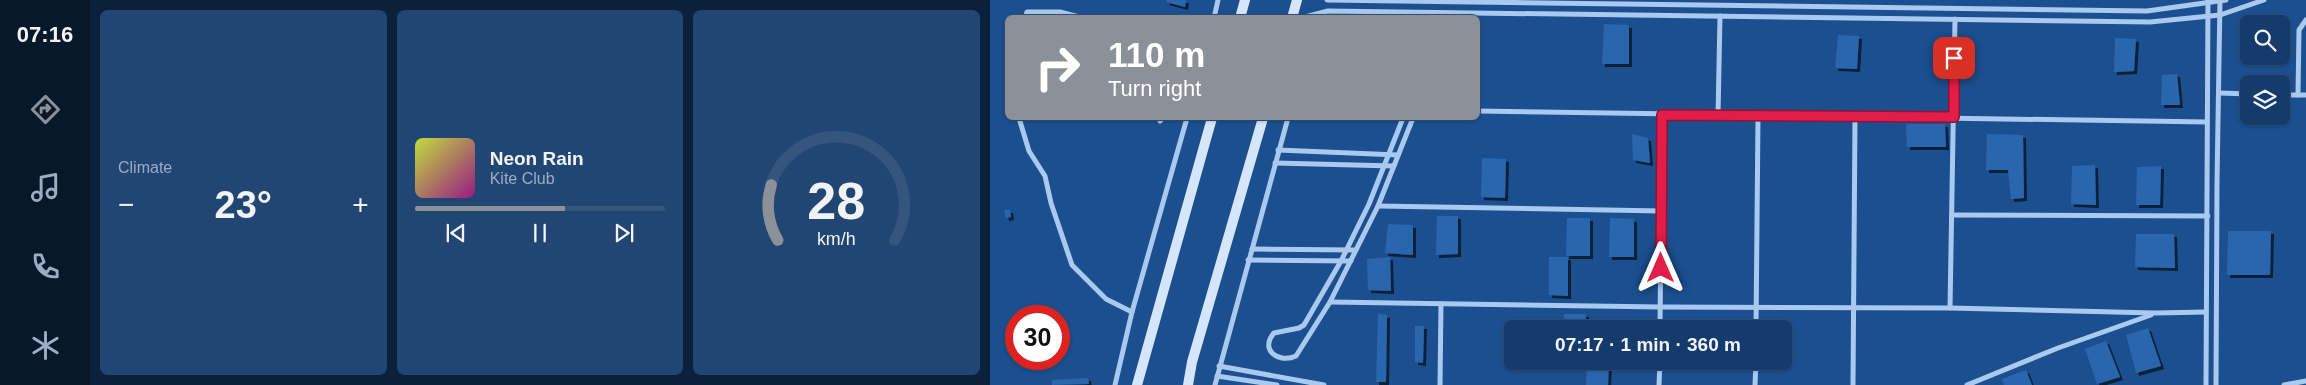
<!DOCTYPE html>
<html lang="en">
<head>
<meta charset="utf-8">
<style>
	:root { --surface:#143b6b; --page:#214673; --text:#f1f3f6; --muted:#9dadc1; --line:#33557e; --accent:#8c9099 }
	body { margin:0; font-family:Arial,sans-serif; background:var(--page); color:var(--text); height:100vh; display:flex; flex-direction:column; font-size:19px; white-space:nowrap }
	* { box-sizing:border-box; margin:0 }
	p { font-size:16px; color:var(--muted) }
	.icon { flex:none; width:28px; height:28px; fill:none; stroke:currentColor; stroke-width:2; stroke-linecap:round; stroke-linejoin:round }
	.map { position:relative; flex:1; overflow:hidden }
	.drawer { display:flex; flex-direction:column; gap:10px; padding:10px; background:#0b203b; width:900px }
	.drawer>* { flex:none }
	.top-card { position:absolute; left:15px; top:15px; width:475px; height:105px; border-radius:8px; box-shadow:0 1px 4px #0004,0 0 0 1px var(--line); background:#8c9099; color:#fff; overflow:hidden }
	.tools { position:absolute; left:1250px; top:15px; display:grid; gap:10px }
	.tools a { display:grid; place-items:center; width:50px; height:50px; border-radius:8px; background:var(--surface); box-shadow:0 1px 4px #0004,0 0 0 1px var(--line); font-size:25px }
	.speed { position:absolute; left:15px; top:305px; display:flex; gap:10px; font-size:25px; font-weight:700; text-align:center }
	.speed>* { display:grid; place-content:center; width:65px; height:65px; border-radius:50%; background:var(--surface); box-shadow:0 1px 4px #0004,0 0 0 1px var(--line); line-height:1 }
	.speed .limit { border:8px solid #d22; background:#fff; color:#111 }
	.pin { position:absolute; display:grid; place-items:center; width:42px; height:42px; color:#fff; margin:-21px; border-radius:10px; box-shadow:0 2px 8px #0006 }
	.me { position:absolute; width:55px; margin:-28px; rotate:0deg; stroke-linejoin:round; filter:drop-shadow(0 0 4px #0008) }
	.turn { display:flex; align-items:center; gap:18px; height:105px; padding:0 20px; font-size:22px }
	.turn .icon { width:65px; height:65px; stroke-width:2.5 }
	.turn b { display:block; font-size:35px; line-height:42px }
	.big { font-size:38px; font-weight:700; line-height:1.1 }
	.drawer .tile { flex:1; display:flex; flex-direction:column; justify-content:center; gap:8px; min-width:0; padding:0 18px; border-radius:8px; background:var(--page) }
	.drawer .dial { align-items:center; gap:0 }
	.dial svg { height:130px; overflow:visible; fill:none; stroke:var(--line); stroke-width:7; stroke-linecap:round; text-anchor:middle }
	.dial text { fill:var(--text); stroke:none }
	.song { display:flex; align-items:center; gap:15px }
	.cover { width:60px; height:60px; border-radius:8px; background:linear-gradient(135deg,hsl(70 70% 55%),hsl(310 70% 35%)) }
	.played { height:5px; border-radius:2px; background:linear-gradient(90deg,var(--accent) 60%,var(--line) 60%) }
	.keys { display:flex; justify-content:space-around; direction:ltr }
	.heat { display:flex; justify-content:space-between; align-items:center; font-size:28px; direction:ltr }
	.drawer .tiles { flex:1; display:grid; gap:10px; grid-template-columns:repeat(3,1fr) }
	.trip { position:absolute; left:514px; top:320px; width:288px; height:50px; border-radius:8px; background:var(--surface); box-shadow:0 1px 4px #0004,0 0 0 1px var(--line); font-weight:700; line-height:50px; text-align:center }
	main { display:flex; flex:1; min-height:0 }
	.dock { display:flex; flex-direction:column; width:90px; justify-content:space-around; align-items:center; background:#08182b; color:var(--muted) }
	.dock .icon { width:35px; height:35px }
	.dock .on { color:var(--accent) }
	.dock b { font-size:22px; color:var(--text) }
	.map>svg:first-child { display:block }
</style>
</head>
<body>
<main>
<nav class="dock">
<b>07:16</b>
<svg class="icon on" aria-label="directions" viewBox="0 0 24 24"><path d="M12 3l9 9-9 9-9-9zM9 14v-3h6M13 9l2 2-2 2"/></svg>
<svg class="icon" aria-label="music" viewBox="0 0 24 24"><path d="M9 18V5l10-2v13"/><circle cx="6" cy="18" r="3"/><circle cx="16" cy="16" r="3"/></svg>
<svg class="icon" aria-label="phone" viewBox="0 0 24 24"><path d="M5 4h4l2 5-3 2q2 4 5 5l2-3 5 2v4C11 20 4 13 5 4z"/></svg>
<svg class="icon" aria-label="climate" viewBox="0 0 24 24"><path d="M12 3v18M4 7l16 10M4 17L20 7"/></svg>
</nav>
<section class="drawer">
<div class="tiles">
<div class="tile"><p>Climate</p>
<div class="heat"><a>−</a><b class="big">23°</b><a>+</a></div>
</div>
<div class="tile">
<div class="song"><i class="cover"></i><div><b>Neon Rain</b><p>Kite Club</p></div></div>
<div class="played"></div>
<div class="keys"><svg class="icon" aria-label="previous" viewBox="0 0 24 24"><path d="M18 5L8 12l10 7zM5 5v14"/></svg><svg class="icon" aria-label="pause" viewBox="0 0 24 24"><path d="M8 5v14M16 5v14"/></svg><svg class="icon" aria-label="next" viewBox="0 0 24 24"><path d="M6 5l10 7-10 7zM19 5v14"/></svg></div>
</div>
<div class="tile dial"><svg viewBox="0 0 100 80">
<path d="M14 69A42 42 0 1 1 86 69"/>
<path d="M14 69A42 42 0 0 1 10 35" stroke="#8c9099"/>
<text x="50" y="56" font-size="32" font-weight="700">28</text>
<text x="50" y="72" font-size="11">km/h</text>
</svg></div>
</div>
</section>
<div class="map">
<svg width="1316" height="385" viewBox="0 0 1316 385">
	<defs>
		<filter id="shadow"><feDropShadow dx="3" dy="3" stdDeviation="0" flood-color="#0009"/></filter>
	</defs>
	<rect width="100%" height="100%" fill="#1b4f8f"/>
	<g fill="#2a66ad" filter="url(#shadow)">
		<polygon points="177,0 196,0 195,7 176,2"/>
		<polygon points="614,24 639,25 639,64 612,64"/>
		<polygon points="848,35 869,36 867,69 845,68"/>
		<polygon points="1125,38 1146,39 1144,71 1124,72"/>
		<polygon points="1187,74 1190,105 1171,105 1172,75"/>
		<polygon points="916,124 955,124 956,147 917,147"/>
		<polygon points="642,134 658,138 660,163 643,160"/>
		<polygon points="997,134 1033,135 1034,198 1021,199 1018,170 996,170"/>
		<polygon points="492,158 516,159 515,198 491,197"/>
		<polygon points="1105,165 1106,205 1081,204 1082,166"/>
		<polygon points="1171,166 1170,205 1146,205 1147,167"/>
		<polygon points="14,210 20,210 21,217 16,218"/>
		<polygon points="447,216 468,216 468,254 446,255"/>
		<polygon points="577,218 600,218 600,256 576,256"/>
		<polygon points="620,218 644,219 644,257 619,257"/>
		<polygon points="398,224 423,225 423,255 395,253"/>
		<polygon points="1238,231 1281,231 1280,275 1237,275"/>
		<polygon points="1146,234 1184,234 1185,268 1145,267"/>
		<polygon points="400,257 401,291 378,290 377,259"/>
		<polygon points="559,257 578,257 578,296 559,295"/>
		<polygon points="388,314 397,315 396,382 386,382"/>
		<rect x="574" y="314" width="22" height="15"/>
		<polygon points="425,326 434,326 433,363 425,362"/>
		<polygon points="1158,328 1171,366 1146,373 1136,335"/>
		<polygon points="1116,341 1130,377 1107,384 1095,349"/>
		<polygon points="597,361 619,361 618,385 596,385"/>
		<polygon points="1036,370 1042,385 1014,385 1012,379"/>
		<polygon points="98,378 99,384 62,385 62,380"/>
	</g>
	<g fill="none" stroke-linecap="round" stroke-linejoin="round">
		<g stroke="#a9c9ee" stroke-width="5">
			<polyline points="337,0 1157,11 1236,0"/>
			<polyline points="35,18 37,12 70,12 93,18"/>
			<polyline points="224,18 228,0"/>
			<polyline points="311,18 338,11 1160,22 1230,15 1274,0"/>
			<polyline points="1230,93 1259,94"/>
			<polyline points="1291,95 1316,95"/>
			<polyline points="1308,95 1309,30 1316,20"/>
			<path d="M488,111C731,116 974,117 1217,122"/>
			<polyline points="728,116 730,16"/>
			<polyline points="29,118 39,151 55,176 61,203 82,265 116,299 142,312"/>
			<path d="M413,118L379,204L351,261L314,325L309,328L284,333C269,350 289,364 306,356L340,302L388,206L423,118"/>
			<polyline points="170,121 173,118"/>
			<polyline points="288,150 408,155"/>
			<polyline points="285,163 404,166"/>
			<polyline points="388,206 672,211"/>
			<polyline points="962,215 1218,216"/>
			<polyline points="262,249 366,250"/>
			<polyline points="258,260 361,261"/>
			<polyline points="340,302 671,307 960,308 965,19"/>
			<polyline points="960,308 1165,313 1216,312"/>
			<polyline points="670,329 672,115"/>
			<polyline points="766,329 768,117"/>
			<polyline points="229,366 334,385"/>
			<polyline points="227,376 287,385"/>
			<polyline points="125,385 142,312 197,118"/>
			<polyline points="225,385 298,118"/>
			<polyline points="450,385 451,304"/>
			<polyline points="669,385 670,361"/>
			<polyline points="765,385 766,361"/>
			<polyline points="863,385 865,118"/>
			<polyline points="977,385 1068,348 1161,315"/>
			<polyline points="1216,385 1218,0"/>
			<polyline points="1226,385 1227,182 1230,0"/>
			<polyline points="1294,385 1316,381"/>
		</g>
		<g stroke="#d6e6fa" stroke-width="10">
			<polyline points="250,18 255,0"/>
			<polyline points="302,18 307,0"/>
			<polyline points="147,385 222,118"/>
			<polyline points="198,385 202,362 273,118"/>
		</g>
	</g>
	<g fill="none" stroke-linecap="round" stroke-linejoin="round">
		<defs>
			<polyline id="route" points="671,268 672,115 964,117 964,58"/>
		</defs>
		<use href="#route" stroke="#92132f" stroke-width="12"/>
		<use href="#route" stroke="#e11d48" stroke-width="9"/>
	</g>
</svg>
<div class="tools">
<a><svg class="icon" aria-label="search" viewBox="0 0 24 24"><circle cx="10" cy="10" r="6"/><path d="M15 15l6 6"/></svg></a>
<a><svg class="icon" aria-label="layers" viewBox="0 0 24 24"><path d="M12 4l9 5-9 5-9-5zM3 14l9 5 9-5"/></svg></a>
</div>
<div class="speed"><div class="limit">30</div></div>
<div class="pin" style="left:964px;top:58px;background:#d93025"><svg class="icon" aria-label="arrive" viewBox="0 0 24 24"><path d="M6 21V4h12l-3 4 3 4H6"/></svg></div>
<svg class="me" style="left:671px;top:268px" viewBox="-20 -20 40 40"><path d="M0-17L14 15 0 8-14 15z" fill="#e11d48" stroke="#fff" stroke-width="4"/></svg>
<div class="trip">07:17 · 1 min · 360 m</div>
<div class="top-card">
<div class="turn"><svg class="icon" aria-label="right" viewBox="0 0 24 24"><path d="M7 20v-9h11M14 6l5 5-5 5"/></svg><div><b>110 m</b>Turn right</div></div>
</div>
</div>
</main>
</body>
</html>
